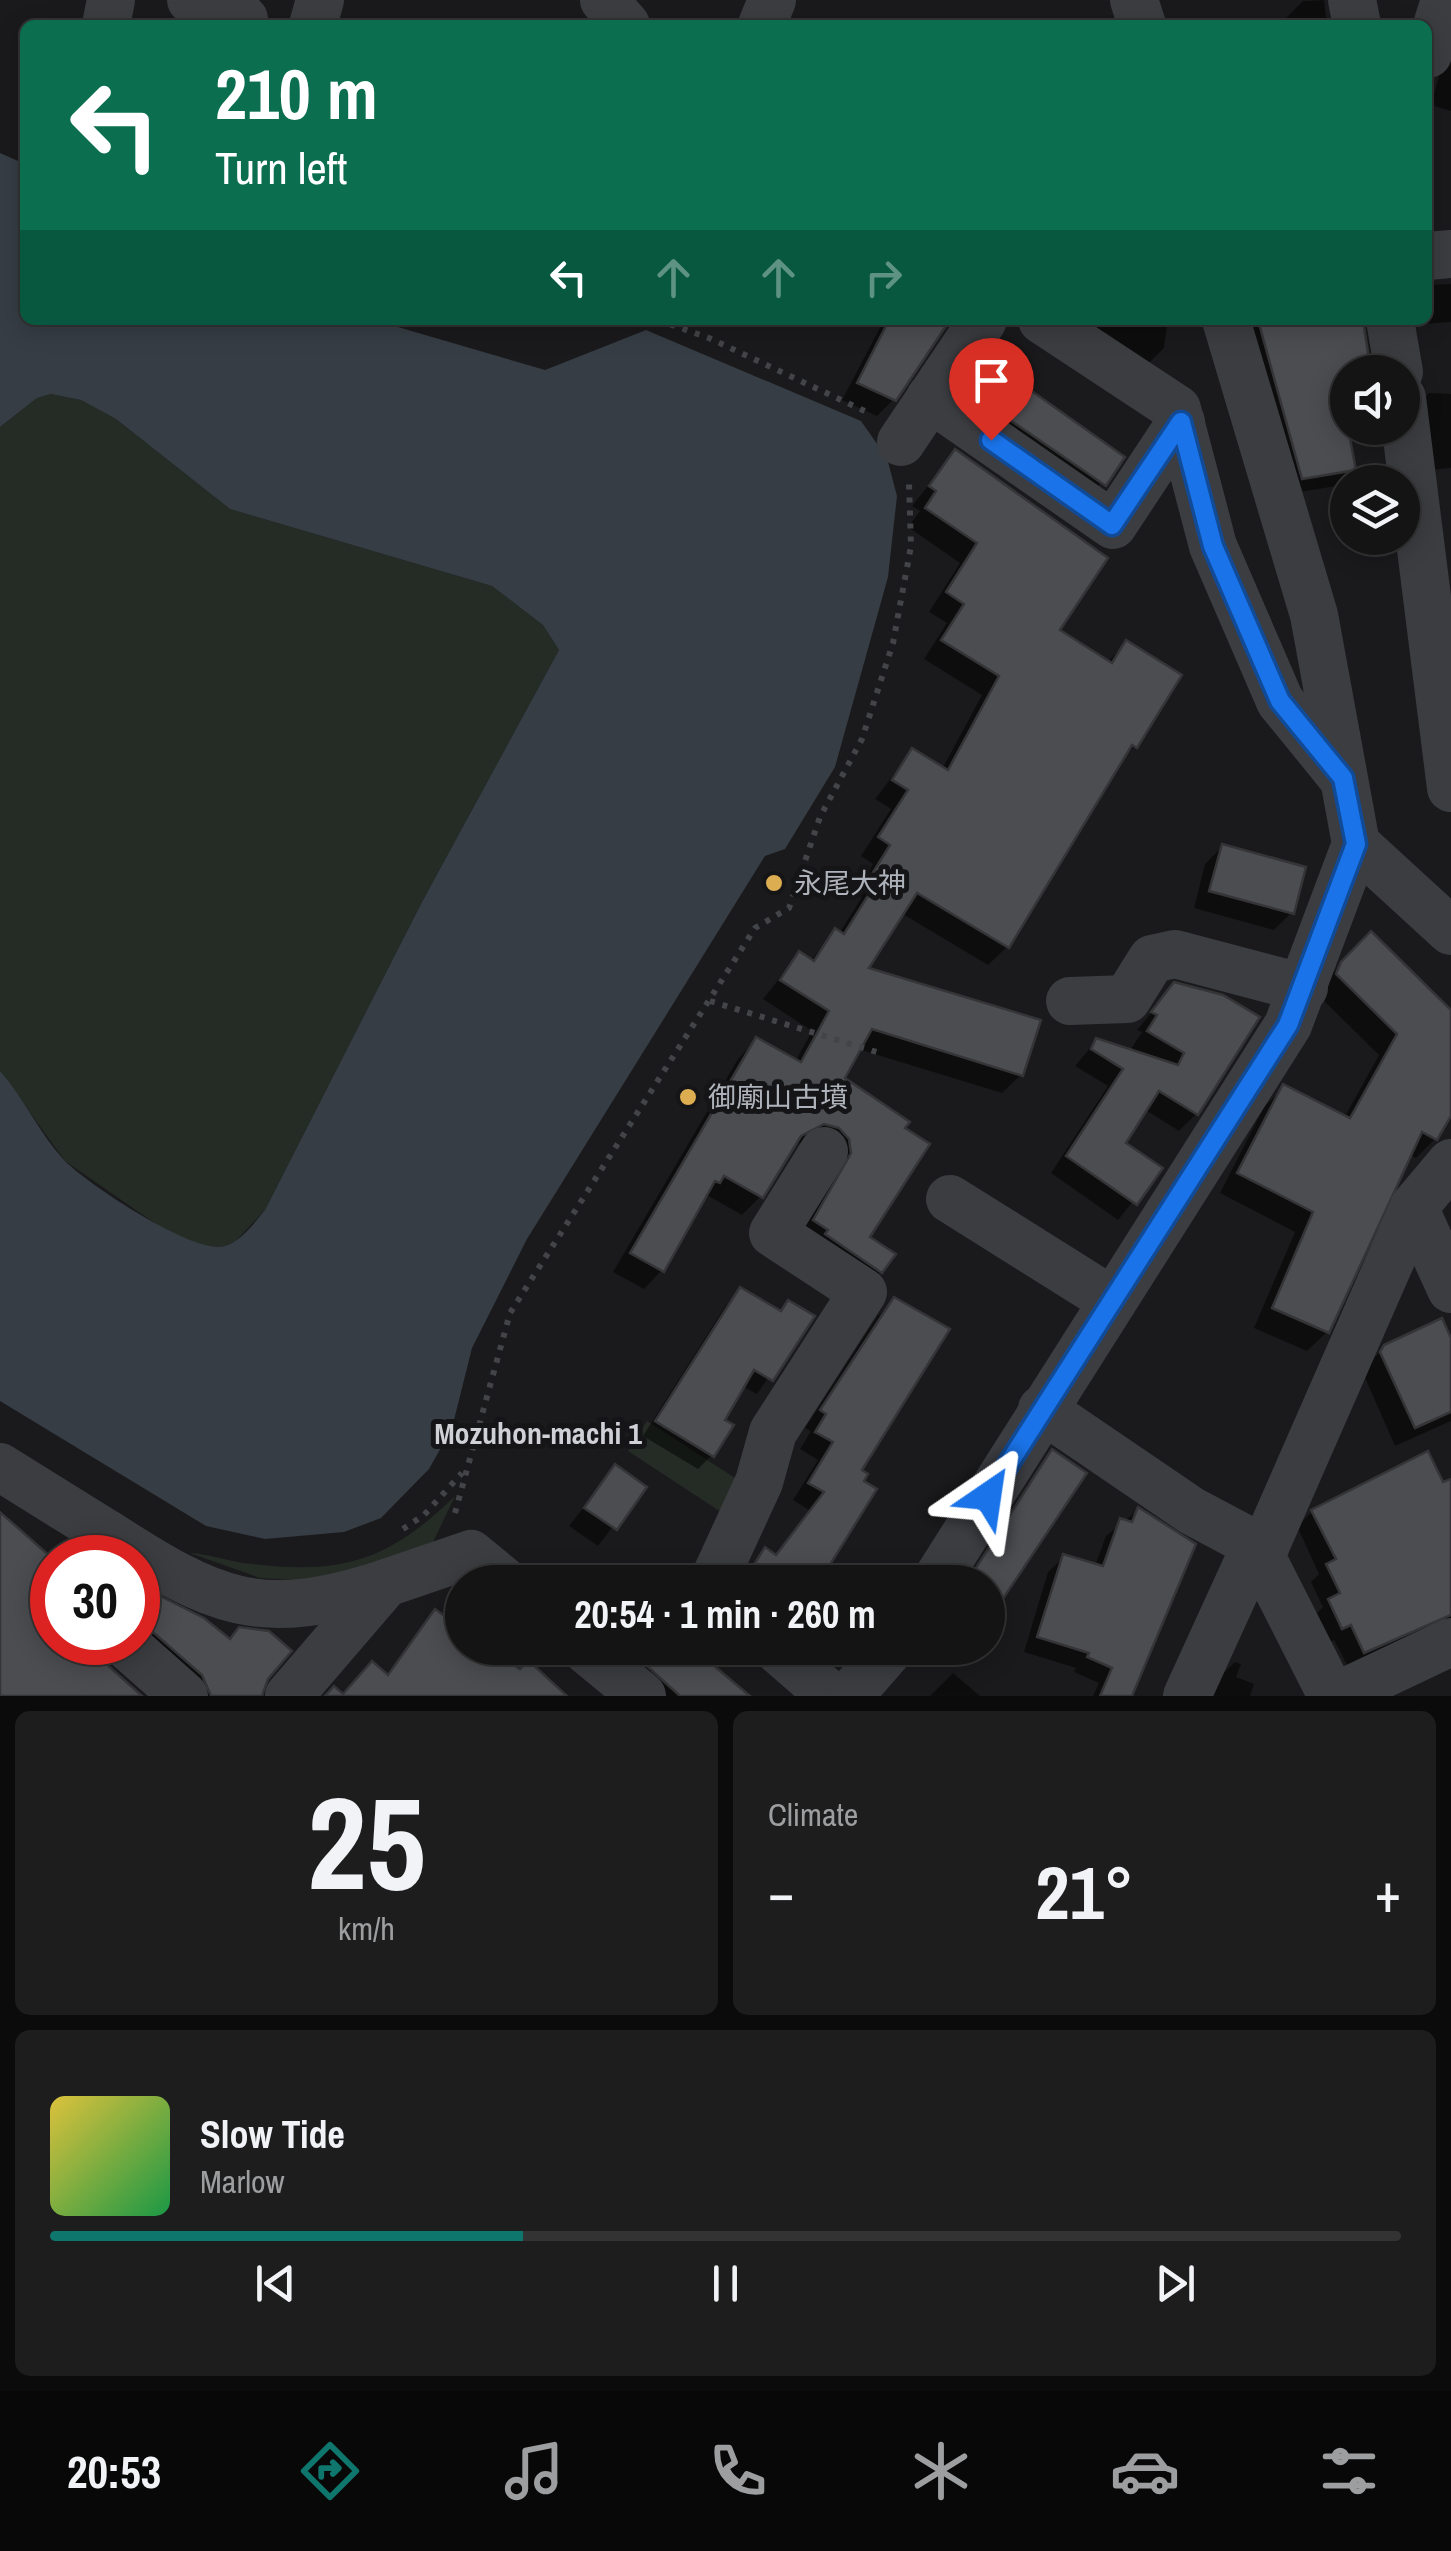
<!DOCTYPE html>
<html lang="en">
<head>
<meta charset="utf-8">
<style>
	:root { --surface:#141415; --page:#1d1d1e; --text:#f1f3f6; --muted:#9d9ea0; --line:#333334; --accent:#0f766e }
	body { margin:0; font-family:"Archivo Narrow","Noto Sans JP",sans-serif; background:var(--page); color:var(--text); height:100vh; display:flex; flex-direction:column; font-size:38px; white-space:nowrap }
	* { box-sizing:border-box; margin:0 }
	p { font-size:32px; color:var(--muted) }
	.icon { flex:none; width:55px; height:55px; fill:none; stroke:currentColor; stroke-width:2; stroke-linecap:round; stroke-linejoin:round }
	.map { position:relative; height:1696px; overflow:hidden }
	.side { display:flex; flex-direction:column; gap:15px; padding:15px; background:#0b0b0c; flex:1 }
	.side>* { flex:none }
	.banner { position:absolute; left:20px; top:20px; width:1412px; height:305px; border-radius:15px; box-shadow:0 5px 25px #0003,0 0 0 2px var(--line); background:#0b6e4f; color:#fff; overflow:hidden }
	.buttons { position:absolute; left:1330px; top:355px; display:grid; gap:20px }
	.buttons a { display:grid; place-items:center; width:90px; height:90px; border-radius:50%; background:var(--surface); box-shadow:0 5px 25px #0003,0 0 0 2px var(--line); font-size:50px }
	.speed { position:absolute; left:30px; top:1535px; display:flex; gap:20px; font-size:50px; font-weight:700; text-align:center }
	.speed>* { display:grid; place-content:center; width:130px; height:130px; border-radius:50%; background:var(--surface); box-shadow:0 5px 25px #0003,0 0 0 2px var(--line); line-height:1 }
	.speed .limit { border:15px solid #d22; background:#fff; color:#111 }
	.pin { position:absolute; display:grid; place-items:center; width:85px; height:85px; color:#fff; margin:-102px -42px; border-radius:50% 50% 50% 0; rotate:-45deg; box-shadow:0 0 10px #0007 }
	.pin .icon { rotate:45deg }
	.me { position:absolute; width:110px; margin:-55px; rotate:32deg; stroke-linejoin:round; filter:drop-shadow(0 0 8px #0008) }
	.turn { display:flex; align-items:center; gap:35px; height:210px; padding:0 30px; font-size:45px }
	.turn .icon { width:130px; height:130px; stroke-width:2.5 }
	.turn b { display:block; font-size:70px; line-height:85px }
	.lanes { display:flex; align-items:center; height:95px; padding:0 30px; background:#0003; justify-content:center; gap:50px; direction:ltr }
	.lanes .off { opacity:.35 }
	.big { font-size:75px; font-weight:800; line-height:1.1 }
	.side .tile { flex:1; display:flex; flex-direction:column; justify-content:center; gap:15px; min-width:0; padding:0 35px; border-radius:15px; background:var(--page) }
	.side .dial { align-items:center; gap:0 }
	.dial b { font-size:130px; line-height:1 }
	.song { display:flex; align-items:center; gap:30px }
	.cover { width:120px; height:120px; border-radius:15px; background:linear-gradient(135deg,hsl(50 70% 55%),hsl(140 70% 35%)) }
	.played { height:10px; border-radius:5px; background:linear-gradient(90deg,var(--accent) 35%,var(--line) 35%) }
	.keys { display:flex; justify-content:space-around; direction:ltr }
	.heat { display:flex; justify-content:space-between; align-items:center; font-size:55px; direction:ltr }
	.side .tiles { flex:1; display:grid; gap:15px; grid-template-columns:1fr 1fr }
	.tile:last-child { grid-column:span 2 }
	.trip { position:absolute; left:445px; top:1565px; width:560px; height:100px; border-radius:50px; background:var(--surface); box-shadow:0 5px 25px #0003,0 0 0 2px var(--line); font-weight:800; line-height:100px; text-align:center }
	.dock { display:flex; height:160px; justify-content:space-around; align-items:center; background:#080808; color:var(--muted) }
	.dock .icon { width:70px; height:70px }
	.dock .selected { color:var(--accent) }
	.dock b { font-size:45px; color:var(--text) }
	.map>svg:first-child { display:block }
</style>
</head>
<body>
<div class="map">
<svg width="1451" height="1696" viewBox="0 0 1451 1696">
	<rect width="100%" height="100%" fill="#1a1a1c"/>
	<g fill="#252c26">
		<polygon points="51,394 81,400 116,419 230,509 492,586 543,625 559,650 422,902 265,1210 235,1242 220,1248 193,1244 169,1233 65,1161 0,1071 0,427 37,398"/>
		<polygon points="647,1421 735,1478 724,1514 628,1451"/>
		<path d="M455,1496L424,1561L296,1580L260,1578L190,1553C207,1554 225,1560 243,1563C339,1575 385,1564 455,1496Z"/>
	</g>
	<path fill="#363d44" d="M0,153L25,164V320H374L545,370L646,330L861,421L887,458L897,496L888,577L835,767L785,849L765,856L527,1239L472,1348L452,1428L429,1469L381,1518L344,1532L265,1539L206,1526L0,1401V1071C24,1098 39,1133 64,1160C86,1183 195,1256 225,1246C242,1241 254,1223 265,1210L422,902L559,650L543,625L492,586L230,509L116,419L81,400L51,394L37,398L0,427Z"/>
	<g fill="#0007">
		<polygon points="1324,0 1327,25 1287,25 1286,18 1303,1"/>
		<polygon points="1451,32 1451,111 1431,105"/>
		<polygon points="1451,284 1451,322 1397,326 1391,320 1428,320 1428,285"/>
		<polygon points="884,320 948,320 894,399 877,416 842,400"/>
		<polygon points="1053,320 1168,320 1164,348 1148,364"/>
		<polygon points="1239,320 1362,320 1371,372 1348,372 1346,423 1354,469 1337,486 1286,494"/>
		<polygon points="989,364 1122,457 1078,510 945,417"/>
		<polygon points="1429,393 1451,394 1451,468 1422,471 1413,409"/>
		<polygon points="955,452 1057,631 1107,663 1126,643 1135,746 1117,764 1007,947 988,965 901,913 865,970 1021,1075 1002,1093 858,1049 842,1078 867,1238 880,1272 862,1290 796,1240 803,1141 790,1148 761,1196 742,1215 705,1194 662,1270 644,1289 613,1272 738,1059 756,1040 795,1062 812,1031 763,999 799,954 810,961 836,931 839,934 862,897 855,893 873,864 861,856 891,809 875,799 912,751 942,769 982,695 924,659 947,623 929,612 960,563 908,527 920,511 912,506"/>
		<polygon points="1222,847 1291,913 1274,930 1194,908 1205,864"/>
		<polygon points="1371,935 1451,1009 1451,1111 1436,1138 1416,1158 1409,1155 1327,1332 1307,1351 1254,1328 1295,1232 1220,1193 1264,1107 1283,1088 1344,1118 1379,1055 1318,995 1322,984"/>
		<polygon points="1175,985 1257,1018 1196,1114 1179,1131 1144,1109 1123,1144 1159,1169 1118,1220 1051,1173 1108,1086 1075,1066 1096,1041 1129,1052 1142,1032 1137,1030"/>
		<polygon points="741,1290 779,1313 789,1303 811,1317 757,1394 742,1386 722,1420 712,1455 698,1469 643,1436 726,1305"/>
		<polygon points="894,1300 859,1471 818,1558 800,1582 739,1582 765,1550 773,1557 809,1510 793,1500 818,1460 800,1449 811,1431 805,1428 877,1317"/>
		<polygon points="1451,1344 1451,1421 1395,1446 1363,1373 1365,1367 1385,1347"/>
		<polygon points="1052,1452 1083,1473 988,1616 988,1582 965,1582"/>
		<polygon points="615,1467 643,1487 598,1546 569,1526"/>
		<polygon points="1451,1481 1451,1623 1348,1667 1334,1640 1325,1644 1313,1617 1323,1607 1311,1582 1319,1574 1297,1526 1314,1510"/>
		<polygon points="0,1509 52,1561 52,1642 102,1663 139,1696 0,1696"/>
		<polygon points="1138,1510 1129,1696 1093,1696 1099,1683 1074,1672 1076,1668 1024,1652 1048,1572 1064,1557 1095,1566 1106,1536"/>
		<polygon points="138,1586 203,1620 265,1678 261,1696 185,1696 138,1642"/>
		<polygon points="435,1612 462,1632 462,1648 485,1648 564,1696 327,1696 336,1687 344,1694 385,1676"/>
		<polygon points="636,1648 716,1648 720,1651 708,1664 746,1696 640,1696 624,1682 641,1662 631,1654"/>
		<polygon points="1235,1662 1241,1664 1236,1677 1254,1684 1250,1696 1208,1696 1215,1681"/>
		<polygon points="953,1673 980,1696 930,1696"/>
	</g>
	<g fill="#4c4d51" stroke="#353538" stroke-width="2.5">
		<polygon points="889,320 950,320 896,401 857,383"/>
		<polygon points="1258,320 1363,320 1371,372 1348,372 1348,428 1356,470 1302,479"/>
		<polygon points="989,361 1125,457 1106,486 968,391"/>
		<polygon points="955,449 1108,558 1060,630 1112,663 1126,640 1182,675 1137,748 1132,745 1009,948 917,893 869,968 1041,1020 1023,1076 872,1029 845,1078 910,1122 905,1128 930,1144 870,1237 896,1254 882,1273 825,1234 828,1230 813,1220 851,1153 849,1139 839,1128 824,1124 801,1136 763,1198 724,1176 720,1183 715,1181 664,1272 630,1253 756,1037 801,1062 829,1011 780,980 799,951 814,961 835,928 844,934 879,878 872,874 890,845 878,837 908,790 892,780 912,748 948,770 999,676 941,640 964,604 946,592 977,543 925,508 936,491 929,486"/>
		<polygon points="1222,844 1306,867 1294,914 1209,891"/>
		<polygon points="1371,931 1451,1010 1451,1116 1437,1140 1422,1132 1329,1333 1272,1308 1313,1212 1237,1173 1283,1084 1350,1118 1397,1034 1336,974 1341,962"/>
		<polygon points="1174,982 1223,995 1260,1017 1198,1115 1159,1091 1126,1143 1163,1168 1137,1205 1066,1156 1123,1069 1091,1049 1096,1038 1178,1065 1184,1053 1147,1031 1157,1015 1151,1012"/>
		<polygon points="740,1287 781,1311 788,1300 815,1316 773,1381 754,1370 725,1420 734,1425 714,1457 655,1421"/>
		<polygon points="894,1297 950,1329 862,1470 868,1474 864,1481 877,1489 823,1576 814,1569 806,1578 812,1582 743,1582 765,1547 776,1555 824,1492 808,1483 833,1442 815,1432 826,1414 820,1410"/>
		<polygon points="1442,1318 1451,1338 1451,1412 1415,1428 1380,1352 1384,1345"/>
		<polygon points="1052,1449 1087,1473 988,1621 988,1582 967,1582"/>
		<polygon points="1428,1451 1443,1482 1451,1479 1451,1615 1364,1653 1351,1625 1342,1629 1328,1599 1340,1593 1326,1564 1336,1559 1311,1510"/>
		<polygon points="615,1464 647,1487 617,1530 584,1508"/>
		<polygon points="1138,1507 1196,1544 1132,1696 1100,1696 1112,1668 1087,1657 1089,1653 1037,1637 1063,1554 1103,1566 1120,1518 1132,1522"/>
		<polygon points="0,1512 52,1558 52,1642 96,1642 104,1662 142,1696 0,1696"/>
		<polygon points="138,1585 204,1618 230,1639 239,1627 269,1631 292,1651 268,1679 262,1696 211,1696 202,1675 138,1619"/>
		<polygon points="435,1609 462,1629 462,1648 489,1648 520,1669 528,1660 567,1696 325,1696 334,1686 343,1694 372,1661 388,1675"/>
		<polygon points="627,1648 726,1648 712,1664 750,1696 680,1696"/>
	</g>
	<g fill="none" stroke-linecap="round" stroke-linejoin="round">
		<g stroke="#424448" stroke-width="6" stroke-dasharray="5 8" stroke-linecap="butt">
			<polyline points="658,320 709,338 871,414"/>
			<polyline points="710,1001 883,1054"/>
			<polyline points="455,1513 510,1313 755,928 789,908 820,817 862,739 893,643 911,546 909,483"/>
			<polyline points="403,1529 424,1515 462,1473"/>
		</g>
		<g stroke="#3c3d41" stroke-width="48">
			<polyline points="191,0 244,19 242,25"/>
			<polyline points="604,0 626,25"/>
			<polyline points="1134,0 1142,25"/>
			<polyline points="1352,0 1357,25"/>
			<polyline points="106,25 111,0"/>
			<polyline points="313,25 320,0"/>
			<polyline points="762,25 772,0"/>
			<polyline points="1428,54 1445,0"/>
			<polyline points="1428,256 1451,254"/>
			<polyline points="1042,320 1177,409 1213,546 1280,701 1341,776"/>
			<polyline points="1390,320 1399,372"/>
			<polyline points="930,398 1113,525 1181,422"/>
			<polyline points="1402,398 1451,788"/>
			<polyline points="901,442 983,320"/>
			<polyline points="1356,844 1451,931"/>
			<polyline points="1070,1001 1127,999 1152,959 1175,954 1304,988"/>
			<polyline points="950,1199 1111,1300"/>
			<polyline points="1414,1207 1451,1289"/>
			<polyline points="1042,1409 1192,1511 1256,1545 1261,1556"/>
			<polyline points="0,1467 106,1533 87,1558"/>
			<path d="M106,1533C213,1602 259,1625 386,1583"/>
			<polyline points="713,1582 759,1482 773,1432 863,1292 773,1233 824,1151"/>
			<polyline points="935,1582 1288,1025 1356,844 1314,615 1226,320"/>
			<polyline points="123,1642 184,1696"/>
			<polyline points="584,1648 642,1696"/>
			<polyline points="776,1648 831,1696"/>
			<polyline points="289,1696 386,1583 471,1554 505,1582"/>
			<polyline points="849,1696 891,1648"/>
			<polyline points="1187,1696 1256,1545"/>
			<polyline points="1332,1696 1261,1556 1414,1207 1451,1163"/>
			<polyline points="1337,1696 1451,1642"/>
		</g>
	</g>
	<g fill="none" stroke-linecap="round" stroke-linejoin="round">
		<defs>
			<polyline id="route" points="988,1496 1288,1025 1356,844 1343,778 1280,701 1213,546 1181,422 1112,525 991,440"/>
		</defs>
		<use href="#route" stroke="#114b97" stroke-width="25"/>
		<use href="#route" stroke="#1a73e8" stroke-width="18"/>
	</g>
	<g fill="#ddad52" stroke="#151517" stroke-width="4">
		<circle cx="774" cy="883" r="10"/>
		<circle cx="688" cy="1097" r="10"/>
	</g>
	<g text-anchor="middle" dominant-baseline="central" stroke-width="10" stroke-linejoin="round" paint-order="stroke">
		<g font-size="28" fill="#aeb2ba" stroke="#151517" text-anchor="start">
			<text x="794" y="883">永尾大神</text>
			<text x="708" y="1097">御廟山古墳</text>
		</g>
		<g font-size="30" font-weight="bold" fill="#cfd1d7" stroke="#151517">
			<text x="538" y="1433">Mozuhon-machi 1</text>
		</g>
	</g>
</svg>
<div class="buttons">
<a><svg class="icon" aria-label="sound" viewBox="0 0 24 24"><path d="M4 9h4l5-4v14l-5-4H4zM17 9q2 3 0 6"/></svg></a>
<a><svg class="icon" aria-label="layers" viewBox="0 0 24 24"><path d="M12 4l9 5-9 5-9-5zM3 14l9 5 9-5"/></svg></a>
</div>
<div class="speed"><div class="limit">30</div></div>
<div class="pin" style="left:991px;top:440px;background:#d93025"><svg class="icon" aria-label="arrive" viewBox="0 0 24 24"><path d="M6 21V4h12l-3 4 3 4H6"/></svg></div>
<svg class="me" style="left:988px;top:1496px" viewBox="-20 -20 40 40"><path d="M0-17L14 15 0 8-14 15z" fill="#1a73e8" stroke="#fff" stroke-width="4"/></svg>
<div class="trip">20:54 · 1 min · 260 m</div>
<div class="banner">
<div class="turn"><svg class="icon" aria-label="left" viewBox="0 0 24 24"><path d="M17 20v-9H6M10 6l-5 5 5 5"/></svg><div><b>210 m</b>Turn left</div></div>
<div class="lanes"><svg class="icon" aria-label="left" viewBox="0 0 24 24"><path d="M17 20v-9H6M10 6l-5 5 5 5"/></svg><svg class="icon off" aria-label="ahead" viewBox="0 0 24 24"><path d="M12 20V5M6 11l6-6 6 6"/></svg><svg class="icon off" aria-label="ahead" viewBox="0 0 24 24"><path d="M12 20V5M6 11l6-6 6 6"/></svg><svg class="icon off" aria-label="right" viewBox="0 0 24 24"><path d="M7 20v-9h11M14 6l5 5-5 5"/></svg></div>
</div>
</div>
<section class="side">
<div class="tiles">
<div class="tile dial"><b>25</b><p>km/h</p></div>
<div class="tile"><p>Climate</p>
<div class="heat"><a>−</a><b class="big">21°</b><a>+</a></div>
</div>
<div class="tile">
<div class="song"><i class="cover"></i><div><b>Slow Tide</b><p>Marlow</p></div></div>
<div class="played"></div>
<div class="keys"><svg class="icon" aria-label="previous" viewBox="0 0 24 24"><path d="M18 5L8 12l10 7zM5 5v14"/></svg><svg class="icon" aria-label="pause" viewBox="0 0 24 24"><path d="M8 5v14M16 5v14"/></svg><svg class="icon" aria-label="next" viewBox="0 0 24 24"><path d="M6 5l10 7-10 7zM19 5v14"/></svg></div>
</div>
</div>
</section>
<nav class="dock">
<b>20:53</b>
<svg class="icon selected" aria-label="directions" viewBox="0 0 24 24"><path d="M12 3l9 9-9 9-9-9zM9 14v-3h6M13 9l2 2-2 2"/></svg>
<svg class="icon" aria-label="music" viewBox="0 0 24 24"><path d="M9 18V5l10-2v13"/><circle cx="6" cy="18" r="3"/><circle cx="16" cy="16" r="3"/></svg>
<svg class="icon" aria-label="phone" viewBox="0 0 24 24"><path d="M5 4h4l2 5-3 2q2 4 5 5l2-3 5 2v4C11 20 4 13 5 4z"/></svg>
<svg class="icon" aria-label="climate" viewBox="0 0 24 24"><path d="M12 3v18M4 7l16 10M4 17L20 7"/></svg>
<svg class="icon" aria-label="car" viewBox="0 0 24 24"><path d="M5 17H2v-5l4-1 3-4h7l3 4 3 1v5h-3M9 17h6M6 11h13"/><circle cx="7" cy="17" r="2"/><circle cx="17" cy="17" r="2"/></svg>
<svg class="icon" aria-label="filters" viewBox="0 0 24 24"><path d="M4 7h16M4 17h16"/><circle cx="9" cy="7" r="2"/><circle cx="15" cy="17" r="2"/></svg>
</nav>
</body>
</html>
